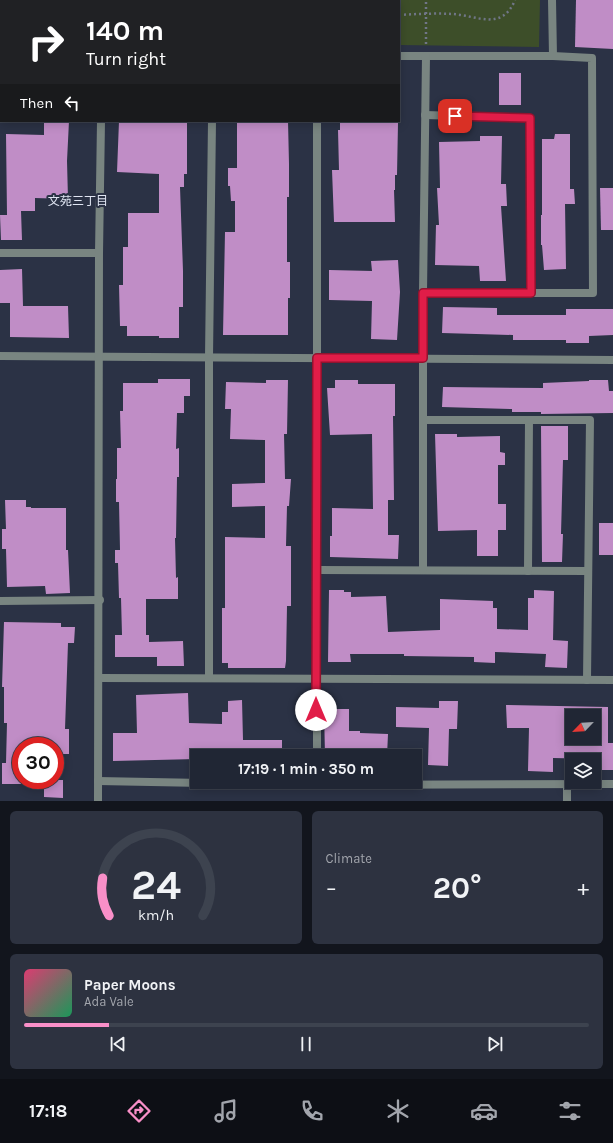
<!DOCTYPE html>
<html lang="en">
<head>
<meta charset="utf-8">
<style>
	:root { --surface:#202634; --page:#2d3240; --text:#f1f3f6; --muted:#a2a5ac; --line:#3d434f; --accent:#f98fc8 }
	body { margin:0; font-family:Karla,"Noto Sans JP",sans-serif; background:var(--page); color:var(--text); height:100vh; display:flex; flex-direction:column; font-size:15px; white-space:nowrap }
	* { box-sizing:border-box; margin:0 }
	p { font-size:13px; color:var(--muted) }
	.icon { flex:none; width:22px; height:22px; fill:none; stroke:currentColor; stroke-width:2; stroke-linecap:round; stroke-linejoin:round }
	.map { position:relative; height:801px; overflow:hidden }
	.panel { display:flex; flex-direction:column; gap:10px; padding:10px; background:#12151d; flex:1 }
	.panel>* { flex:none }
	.hud { position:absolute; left:0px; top:0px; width:400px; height:122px; box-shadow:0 2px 10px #0003,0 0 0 1px var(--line); background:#202124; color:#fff; overflow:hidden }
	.needle { width:26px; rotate:245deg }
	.fabs { position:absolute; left:565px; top:709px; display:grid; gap:8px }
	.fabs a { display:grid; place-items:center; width:36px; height:36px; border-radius:0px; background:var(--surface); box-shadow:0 2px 10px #0003,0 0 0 1px var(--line); font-size:20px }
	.speed { position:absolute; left:12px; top:737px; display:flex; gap:8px; font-size:20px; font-weight:700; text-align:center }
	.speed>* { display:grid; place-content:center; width:52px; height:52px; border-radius:50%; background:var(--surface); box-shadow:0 2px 10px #0003,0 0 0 1px var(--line); line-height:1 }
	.speed .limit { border:6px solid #d22; background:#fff; color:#111 }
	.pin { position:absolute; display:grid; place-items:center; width:34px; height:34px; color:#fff; margin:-17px; border-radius:8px; box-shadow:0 2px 6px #0006 }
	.me { position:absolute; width:44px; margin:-22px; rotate:0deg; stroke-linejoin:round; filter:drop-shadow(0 0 3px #0008) }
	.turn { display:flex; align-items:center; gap:14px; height:84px; padding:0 20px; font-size:18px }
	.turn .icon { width:52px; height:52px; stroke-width:2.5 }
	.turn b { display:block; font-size:28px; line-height:34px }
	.then { display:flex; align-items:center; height:38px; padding:0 20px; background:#0003; gap:8px; font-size:15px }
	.big { font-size:30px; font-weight:700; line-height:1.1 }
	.panel .widget { flex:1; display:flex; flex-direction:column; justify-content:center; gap:6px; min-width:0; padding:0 14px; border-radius:6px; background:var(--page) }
	.panel .dial { align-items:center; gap:0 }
	.dial svg { height:104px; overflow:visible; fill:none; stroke:var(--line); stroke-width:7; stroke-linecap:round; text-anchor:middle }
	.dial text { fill:var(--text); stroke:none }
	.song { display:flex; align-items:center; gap:12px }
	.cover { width:48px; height:48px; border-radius:6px; background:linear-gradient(135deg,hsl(340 70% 55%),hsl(150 70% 35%)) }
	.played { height:4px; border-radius:2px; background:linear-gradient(90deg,var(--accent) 15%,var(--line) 15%) }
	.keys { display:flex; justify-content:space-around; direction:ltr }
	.heat { display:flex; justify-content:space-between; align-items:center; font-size:22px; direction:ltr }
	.panel .tiles { flex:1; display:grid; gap:10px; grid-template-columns:1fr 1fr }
	.widget:last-child { grid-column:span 2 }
	.trip { position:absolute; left:190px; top:749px; width:232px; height:40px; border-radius:0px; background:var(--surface); box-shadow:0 2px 10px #0003,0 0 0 1px var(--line); font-weight:700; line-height:40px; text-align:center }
	.tabs { display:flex; height:64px; justify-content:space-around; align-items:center; background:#0d0f15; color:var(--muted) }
	.tabs .icon { width:28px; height:28px }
	.tabs .selected { color:var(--accent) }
	.tabs b { font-size:18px; color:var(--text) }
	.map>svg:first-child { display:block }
</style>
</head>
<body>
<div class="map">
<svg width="613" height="801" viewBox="0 0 613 801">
	<rect width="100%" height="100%" fill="#2b3245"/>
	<polygon fill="#3d4e29" points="223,0 540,0 539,47 399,45 399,1"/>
	<g fill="#c08dc6" fill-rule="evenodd">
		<polygon points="576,0 613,0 613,49 575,47"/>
		<rect x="499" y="73" width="22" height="32"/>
		<polygon points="44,121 69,121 67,161 68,199 35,198 35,211 21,211 22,240 1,240 0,215 7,215 6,134 44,135"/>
		<polygon points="119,121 187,121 187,174 184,174 184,187 180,187 183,271 183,307 179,307 179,338 159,338 159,336 127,336 127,326 120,326 119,285 123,285 123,247 128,247 128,213 159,213 159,174 117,172"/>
		<polygon points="237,121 288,121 289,164 289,197 287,197 287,262 290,262 290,298 288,298 288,335 223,335 225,232 235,232 235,201 231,201 230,186 228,186 228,168 237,168"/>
		<polygon points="340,121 398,123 397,175 395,175 395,190 394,190 395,222 334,222 332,170 339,170 338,130 340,130"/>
		<polygon points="555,134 570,134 570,189 574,189 575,204 565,204 566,269 544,270 542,245 541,245 541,215 542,215 542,139 554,139"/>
		<polygon points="480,136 502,136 501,184 506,184 507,206 501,206 506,281 480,281 479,266 435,265 436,225 439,225 437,188 440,188 439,142 480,141"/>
		<polygon points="600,188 613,188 613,230 601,230"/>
		<polygon points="398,260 400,292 397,340 371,339 372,301 329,300 329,270 372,271 371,261"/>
		<polygon points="22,269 23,306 68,306 69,338 10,337 10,303 0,303 0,270"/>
		<polygon points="443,307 497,308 497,315 566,315 566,309 613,309 613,335 589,336 589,343 566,343 566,340 513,340 513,335 442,333"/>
		<polygon points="158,379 190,379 190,396 184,396 184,413 177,413 176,449 179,448 179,477 177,477 176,538 175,538 176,578 178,577 178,599 146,599 146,635 149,635 149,642 183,641 184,666 157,666 157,657 115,657 115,635 122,635 121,598 119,598 118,563 115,563 115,550 120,550 119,502 116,502 116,479 117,479 117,448 121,448 120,411 123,411 123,383 158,383"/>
		<polygon points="266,380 288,380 287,434 284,434 285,479 291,479 289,506 287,506 286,546 291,546 291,606 287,606 286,661 285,668 228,668 228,663 222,663 222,608 225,608 225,537 265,538 265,506 232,507 232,484 265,483 265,440 230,439 231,409 225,409 226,382 266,383"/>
		<polygon points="335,380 358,380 358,384 395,384 395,416 393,416 394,500 388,500 388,535 399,535 398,559 330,557 330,536 332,536 332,508 373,509 372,434 330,435 327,388 335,388"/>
		<polygon points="589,380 608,380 609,391 613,391 613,413 541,414 541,412 512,412 512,409 442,407 443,387 543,388 543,383 589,381"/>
		<polygon points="541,426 568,426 568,460 563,460 561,534 563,534 562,562 542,562"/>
		<polygon points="435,434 457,434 457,437 500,436 500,452 505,453 505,465 498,465 498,504 506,504 506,530 498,530 498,556 477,556 477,530 438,531"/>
		<polygon points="5,500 26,500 26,507 31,507 31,508 66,508 66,550 68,550 70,593 46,594 45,586 7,587 6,549 2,549 2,529 6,529"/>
		<rect x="599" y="523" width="14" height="32"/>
		<polygon points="329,590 344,590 344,592 351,592 351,597 386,596 388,632 440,630 440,599 493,601 493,608 497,608 497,629 528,630 528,598 534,598 534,590 554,591 553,640 568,641 567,668 545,667 546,654 495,652 495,663 474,662 474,657 404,656 404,654 350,654 351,662 328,662"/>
		<polygon points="4,622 61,623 61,627 75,627 74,643 68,643 65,729 69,729 69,754 55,754 55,746 21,746 21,784 2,784 2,763 6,763 7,723 4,723 4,687 2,687"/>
		<polygon points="188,693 189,723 222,724 222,712 228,712 228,701 242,700 243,740 282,740 282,756 197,756 197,759 113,761 113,733 137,733 136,695"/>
		<polygon points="439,701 458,701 457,729 449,729 448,766 428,765 429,728 396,727 396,707 439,708"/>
		<path d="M506,705L608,707V743H613V770H599L600,759L553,758V772L528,771L529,728H507ZM572,716H594V738H572Z"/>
		<polygon points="324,709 349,709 349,731 360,731 360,733 388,734 387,756 325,756"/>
		<polygon points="44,780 63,780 63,798 44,797"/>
	</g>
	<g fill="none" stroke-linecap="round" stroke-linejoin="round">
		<g stroke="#707687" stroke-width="2.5" stroke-dasharray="2 3" stroke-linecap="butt">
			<polyline points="243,0 244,1"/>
			<polyline points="240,1 240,0"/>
			<path d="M399,15C417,14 435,13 452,14C476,15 502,32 515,0"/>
			<polyline points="426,44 426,0"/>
		</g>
		<g stroke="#798581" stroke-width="8">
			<polyline points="102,0 102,1"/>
			<polyline points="212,0 212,1"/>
			<polyline points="552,0 553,56"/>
			<polyline points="399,56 553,56 592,58 593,293 423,293"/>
			<polyline points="425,115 530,118 531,293"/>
			<polyline points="0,253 99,253"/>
			<polyline points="0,356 613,360"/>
			<polyline points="423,420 529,420"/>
			<polyline points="317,570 588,571"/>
			<polyline points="423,570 423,293 426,56"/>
			<polyline points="528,571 529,420 590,420 587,680"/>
			<polyline points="0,601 100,600"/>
			<polyline points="99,678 613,680"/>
			<polyline points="209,678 209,357 212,121"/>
			<polyline points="317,756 317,121"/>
			<polyline points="98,781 317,785 613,784"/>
			<polyline points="567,785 567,801"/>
			<polyline points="98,801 99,253 101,121"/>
		</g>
	</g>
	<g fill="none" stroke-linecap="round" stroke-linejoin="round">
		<defs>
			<polyline id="route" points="316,710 317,358 423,358 423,293 531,293 530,118 455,116"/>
		</defs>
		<use href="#route" stroke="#92132f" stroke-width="10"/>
		<use href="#route" stroke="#e11d48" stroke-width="7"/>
	</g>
	<g text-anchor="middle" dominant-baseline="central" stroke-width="4" stroke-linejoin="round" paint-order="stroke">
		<g font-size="12" fill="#e0e5f2" stroke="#2b3245">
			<text x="78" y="201">文苑三丁目</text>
		</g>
	</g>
</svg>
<div class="fabs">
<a><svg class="needle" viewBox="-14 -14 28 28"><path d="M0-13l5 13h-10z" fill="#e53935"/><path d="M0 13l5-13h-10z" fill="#a2a5ac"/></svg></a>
<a><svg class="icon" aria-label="layers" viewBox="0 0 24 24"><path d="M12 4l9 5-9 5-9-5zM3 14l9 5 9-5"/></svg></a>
</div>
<div class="speed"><div class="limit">30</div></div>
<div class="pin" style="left:455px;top:116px;background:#d93025"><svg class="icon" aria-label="arrive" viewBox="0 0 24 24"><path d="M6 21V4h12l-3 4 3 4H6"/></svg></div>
<svg class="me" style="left:316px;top:710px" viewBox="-20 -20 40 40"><circle r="19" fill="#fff"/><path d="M0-13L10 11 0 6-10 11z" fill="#e11d48"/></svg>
<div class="trip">17:19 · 1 min · 350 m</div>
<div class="hud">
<div class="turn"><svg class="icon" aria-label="right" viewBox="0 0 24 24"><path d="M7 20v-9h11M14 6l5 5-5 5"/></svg><div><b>140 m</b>Turn right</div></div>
<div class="then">Then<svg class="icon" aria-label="left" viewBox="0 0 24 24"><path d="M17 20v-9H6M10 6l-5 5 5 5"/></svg></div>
</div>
</div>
<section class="panel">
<div class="tiles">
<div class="widget dial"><svg viewBox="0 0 100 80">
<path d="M14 69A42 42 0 1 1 86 69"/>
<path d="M14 69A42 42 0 0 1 9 40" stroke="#f98fc8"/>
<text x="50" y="56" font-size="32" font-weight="700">24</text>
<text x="50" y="72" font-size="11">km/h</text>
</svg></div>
<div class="widget"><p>Climate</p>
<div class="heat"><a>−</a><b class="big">20°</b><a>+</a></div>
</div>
<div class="widget">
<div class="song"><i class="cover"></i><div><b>Paper Moons</b><p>Ada Vale</p></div></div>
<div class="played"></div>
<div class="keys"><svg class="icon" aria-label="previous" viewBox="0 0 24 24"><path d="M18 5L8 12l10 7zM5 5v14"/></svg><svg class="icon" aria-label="pause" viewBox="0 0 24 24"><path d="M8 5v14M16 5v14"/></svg><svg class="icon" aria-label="next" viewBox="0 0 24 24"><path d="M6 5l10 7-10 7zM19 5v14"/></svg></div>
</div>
</div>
</section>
<nav class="tabs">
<b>17:18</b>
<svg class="icon selected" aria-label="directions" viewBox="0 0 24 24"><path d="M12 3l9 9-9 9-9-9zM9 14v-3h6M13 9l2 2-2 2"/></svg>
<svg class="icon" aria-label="music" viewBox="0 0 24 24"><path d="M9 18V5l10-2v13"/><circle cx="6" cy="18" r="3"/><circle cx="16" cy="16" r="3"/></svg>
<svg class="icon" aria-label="phone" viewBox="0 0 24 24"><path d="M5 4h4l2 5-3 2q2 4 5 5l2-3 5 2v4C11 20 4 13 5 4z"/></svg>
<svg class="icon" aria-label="climate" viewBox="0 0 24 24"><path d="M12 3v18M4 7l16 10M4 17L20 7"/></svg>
<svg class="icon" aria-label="car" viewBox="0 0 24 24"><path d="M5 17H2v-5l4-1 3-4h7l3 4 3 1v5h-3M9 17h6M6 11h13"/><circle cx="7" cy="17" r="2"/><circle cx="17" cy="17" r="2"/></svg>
<svg class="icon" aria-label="filters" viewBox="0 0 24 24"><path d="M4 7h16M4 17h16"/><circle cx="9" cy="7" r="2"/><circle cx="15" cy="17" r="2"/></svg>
</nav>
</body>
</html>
